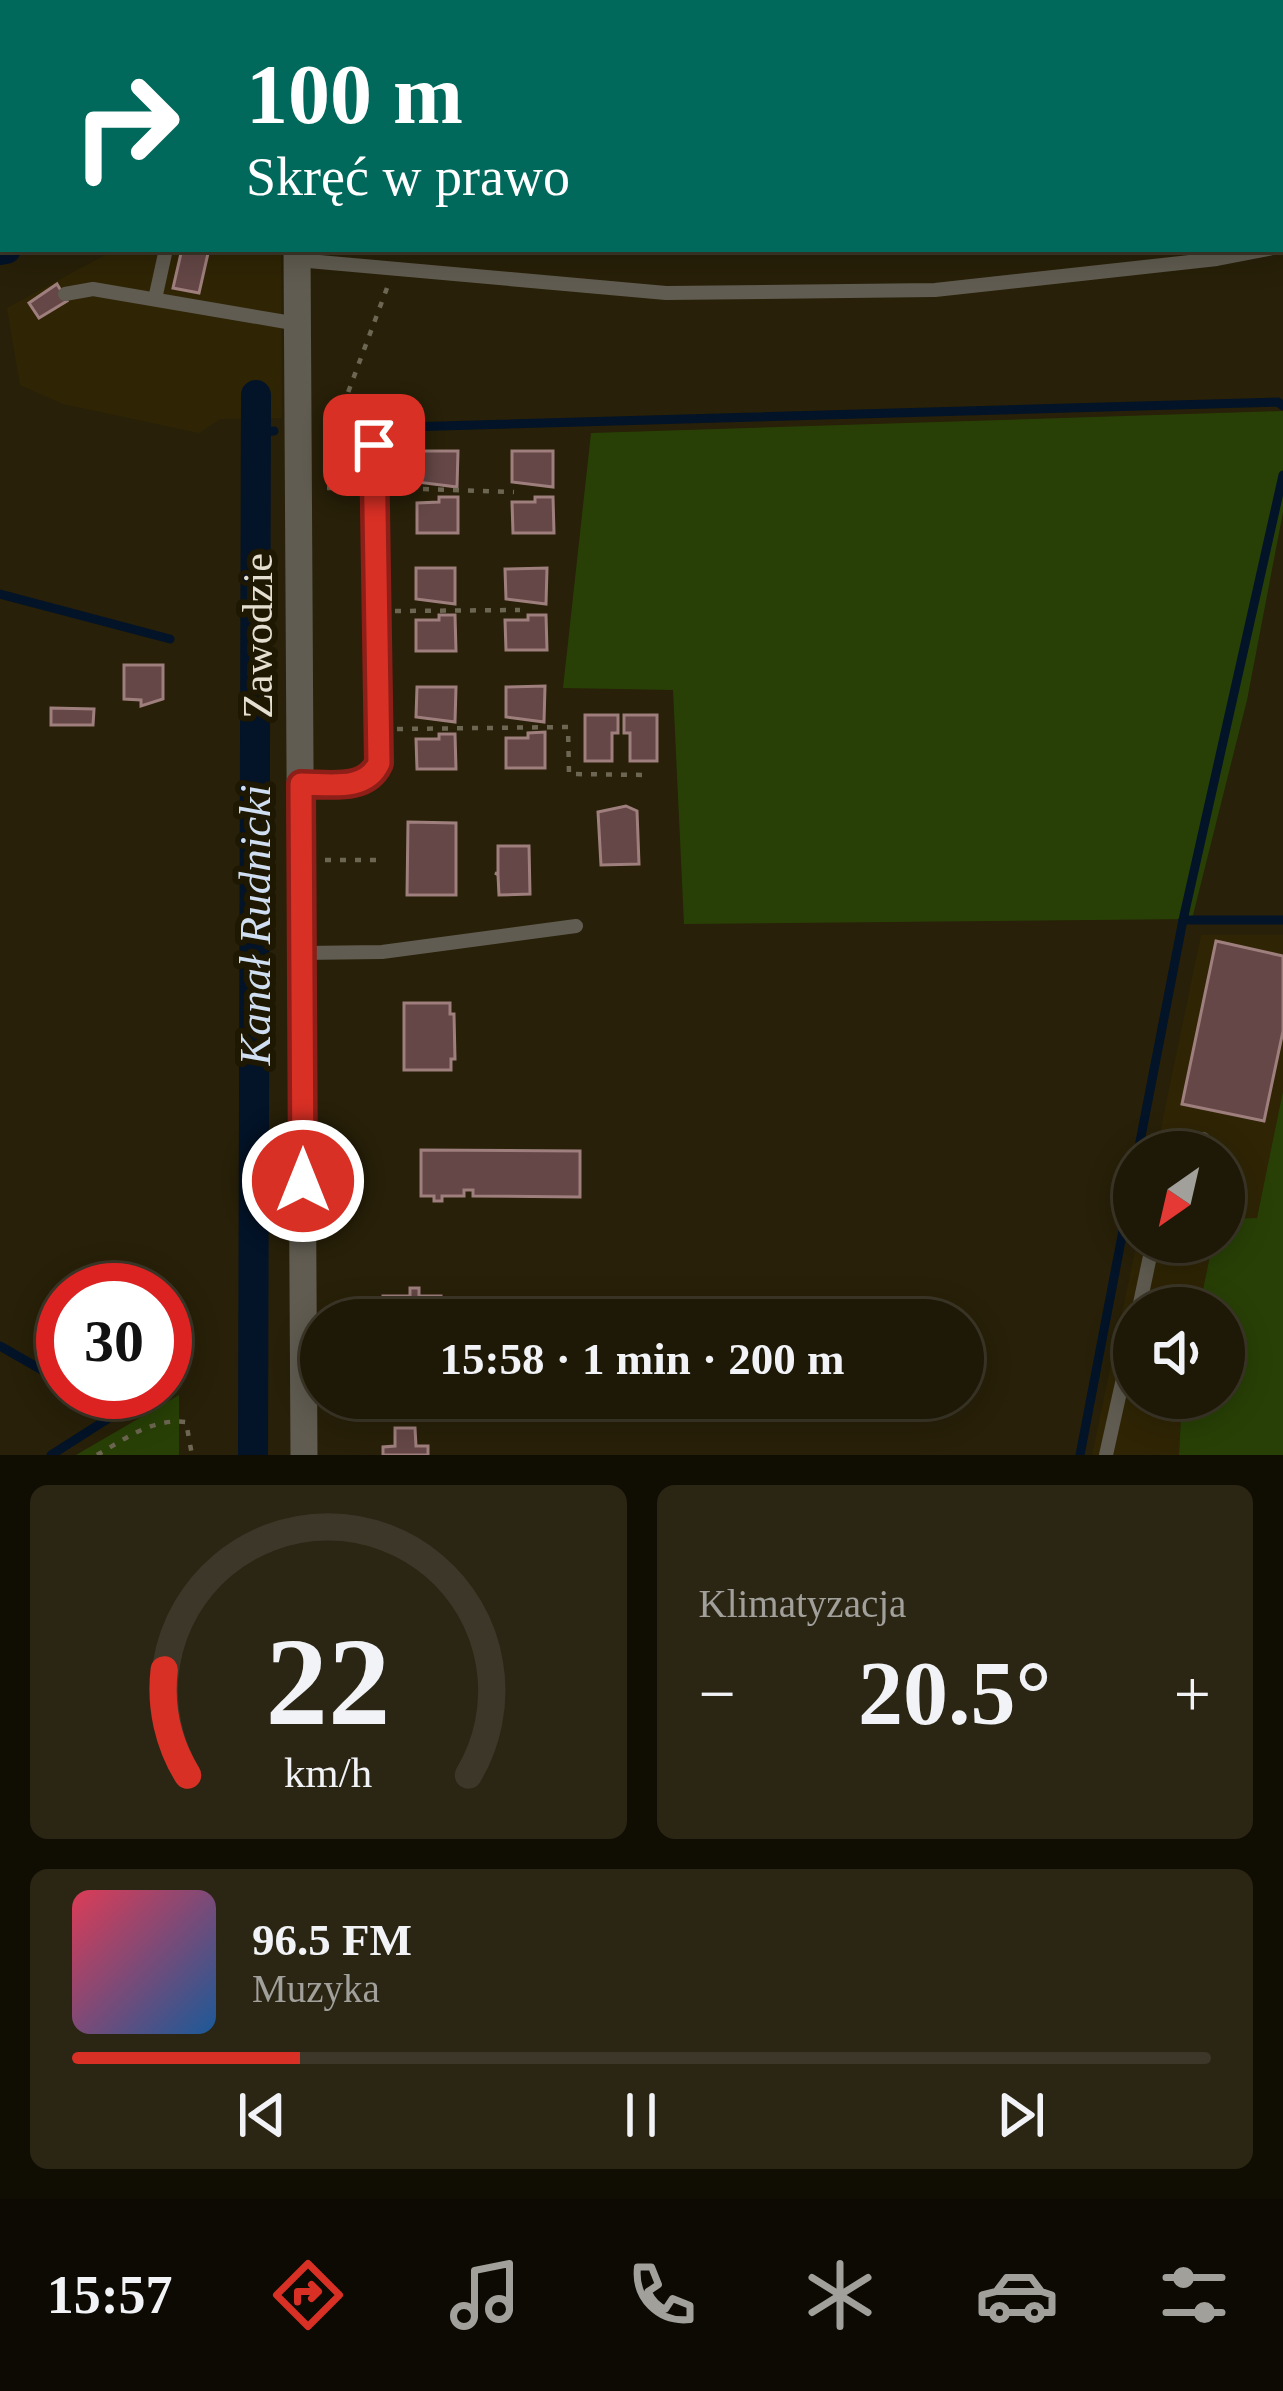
<!DOCTYPE html>
<html lang="pl">
<head>
<meta charset="utf-8">
<style>
	:root { --surface:#1e1806; --page:#2b2514; --text:#f1f3f6; --muted:#a1a09b; --line:#3c3728; --accent:#d93025 }
	body { margin:0; font-family:"Times New Roman",serif; background:var(--page); color:var(--text); height:100vh; display:flex; flex-direction:column; font-size:45px; white-space:nowrap }
	* { box-sizing:border-box; margin:0 }
	p { font-size:39px; color:var(--muted) }
	.icon { flex:none; width:66px; height:66px; fill:none; stroke:currentColor; stroke-width:2; stroke-linecap:round; stroke-linejoin:round }
	.map { position:relative; height:1455px; overflow:hidden }
	.side { display:flex; flex-direction:column; gap:30px; padding:30px; background:#100d03; flex:1 }
	.side>* { flex:none }
	.hud { position:absolute; left:0px; top:0px; width:1284px; height:252px; box-shadow:0 6px 30px #0003,0 0 0 3px var(--line); background:#00695c; color:#fff; overflow:hidden }
	.needle { width:78px; rotate:214deg }
	.fabs { position:absolute; left:1113px; top:1131px; display:grid; gap:24px }
	.fabs a { display:grid; place-items:center; width:132px; height:132px; border-radius:50%; background:var(--surface); box-shadow:0 6px 30px #0003,0 0 0 3px var(--line); font-size:60px }
	.speed { position:absolute; left:36px; top:1263px; display:flex; gap:24px; font-size:60px; font-weight:700; text-align:center }
	.speed>* { display:grid; place-content:center; width:156px; height:156px; border-radius:50%; background:var(--surface); box-shadow:0 6px 30px #0003,0 0 0 3px var(--line); line-height:1 }
	.speed .limit { border:18px solid #d22; background:#fff; color:#111 }
	.pin { position:absolute; display:grid; place-items:center; width:102px; height:102px; color:#fff; margin:-51px; border-radius:24px; box-shadow:0 6px 18px #0006 }
	.me { position:absolute; width:132px; margin:-66px; rotate:0deg; stroke-linejoin:round; filter:drop-shadow(0 0 9px #0008) }
	.turn { display:flex; align-items:center; gap:42px; height:252px; padding:0 48px; font-size:54px }
	.turn .icon { width:156px; height:156px; stroke-width:2.5 }
	.turn b { display:block; font-size:84px; line-height:102px }
	.big { font-size:90px; font-weight:600; line-height:1.1 }
	.side .tile { flex:1; display:flex; flex-direction:column; justify-content:center; gap:18px; min-width:0; padding:0 42px; border-radius:18px; background:var(--page) }
	.side .dial { align-items:center; gap:0 }
	.dial svg { height:312px; overflow:visible; fill:none; stroke:var(--line); stroke-width:7; stroke-linecap:round; text-anchor:middle }
	.dial text { fill:var(--text); stroke:none }
	.song { display:flex; align-items:center; gap:36px }
	.cover { width:144px; height:144px; border-radius:18px; background:linear-gradient(135deg,hsl(350 70% 55%),hsl(210 70% 35%)) }
	.played { height:12px; border-radius:6px; background:linear-gradient(90deg,var(--accent) 20%,var(--line) 20%) }
	.keys { display:flex; justify-content:space-around; direction:ltr }
	.heat { display:flex; justify-content:space-between; align-items:center; font-size:66px; direction:ltr }
	.side .tiles { flex:1; display:grid; gap:30px; grid-template-columns:1fr 1fr }
	.tile:last-child { grid-column:span 2 }
	.trip { position:absolute; left:300px; top:1299px; width:684px; height:120px; border-radius:60px; background:var(--surface); box-shadow:0 6px 30px #0003,0 0 0 3px var(--line); font-weight:600; line-height:120px; text-align:center }
	.tab-bar { display:flex; height:192px; justify-content:space-around; align-items:center; background:#0c0a02; color:var(--muted) }
	.tab-bar .icon { width:84px; height:84px }
	.tab-bar .on { color:var(--accent) }
	.tab-bar b { font-size:54px; color:var(--text) }
	.map>svg:first-child { display:block }
</style>
</head>
<body>
<div class="map">
<svg width="1283" height="1455" viewBox="0 0 1283 1455">
	<rect width="100%" height="100%" fill="#282008"/>
	<g fill="#2f2505">
		<polygon points="784,0 1283,0 1283,67 1281,3 732,3"/>
		<polygon points="116,249 281,249 282,418 220,419 199,433 63,404 20,385 7,308"/>
		<polygon points="1201,935 1283,935 1283,1091 1257,1219 1224,1219 1224,1152 1156,1152"/>
		<polygon points="1137,1242 1213,1242 1199,1308 1134,1308 1134,1398 1182,1398 1179,1455 1092,1455"/>
	</g>
	<g fill="#284006">
		<polygon points="1283,411 1283,512 1247,700 1192,919 684,924 673,690 563,688 591,433"/>
		<polygon points="1283,1091 1283,1455 1179,1455 1182,1398 1224,1398 1224,1308 1199,1308 1213,1242 1224,1242 1224,1219 1257,1218"/>
		<polygon points="179,1395 179,1455 76,1455"/>
	</g>
	<g fill="none" stroke-linecap="round" stroke-linejoin="round">
		<g stroke="#031328" stroke-width="9">
			<polyline points="336,429 1278,402 1283,406"/>
			<polyline points="254,432 274,431"/>
			<polyline points="0,594 170,639"/>
			<polyline points="1183,920 1283,920"/>
			<polyline points="1138,1152 1183,920 1283,475"/>
			<polyline points="0,1346 63,1382"/>
			<polyline points="51,1455 117,1413 81,1392"/>
			<polyline points="1080,1455 1134,1173"/>
		</g>
		<g stroke="#031328" stroke-width="30">
			<polyline points="0,250 6,249"/>
			<polyline points="253,1455 256,395"/>
		</g>
	</g>
	<g fill="#644746" stroke="#9e7f7d" stroke-width="3">
		<polygon points="182,249 209,249 199,293 173,288"/>
		<polygon points="57,284 67,301 39,318 29,303"/>
		<polygon points="417,451 458,451 457,487 417,482"/>
		<polygon points="512,451 553,451 553,487 512,482"/>
		<polygon points="439,497 458,497 458,533 417,533 417,503 439,502"/>
		<polygon points="535,497 553,497 554,533 513,533 512,502 535,502"/>
		<polygon points="416,568 455,568 455,604 416,599"/>
		<polygon points="547,568 546,604 506,599 505,569"/>
		<polygon points="439,615 455,615 456,651 416,651 416,620 439,620"/>
		<polygon points="528,615 546,615 547,650 506,650 505,620 528,620"/>
		<polygon points="124,665 163,665 163,699 141,706 141,700 124,699"/>
		<polygon points="545,686 544,722 506,717 506,687"/>
		<polygon points="417,687 456,687 455,722 416,717"/>
		<polygon points="51,708 94,709 93,725 51,725"/>
		<polygon points="585,715 618,715 618,733 612,733 612,761 585,761"/>
		<polygon points="624,715 657,715 657,761 630,761 630,733 624,733"/>
		<polygon points="545,732 545,768 506,768 506,738 528,738 528,733"/>
		<polygon points="439,734 455,734 456,769 417,769 416,739 439,739"/>
		<polygon points="626,806 637,811 639,864 601,865 598,812"/>
		<polygon points="408,822 456,823 456,895 407,895"/>
		<polygon points="498,846 529,846 530,894 499,895 498,875 495,873 498,874"/>
		<polygon points="1216,941 1283,956 1283,1031 1264,1121 1182,1104"/>
		<polygon points="404,1003 450,1003 450,1014 454,1014 455,1059 451,1059 451,1070 404,1070"/>
		<polygon points="421,1150 580,1151 580,1197 473,1196 473,1190 464,1190 464,1196 442,1196 442,1201 434,1201 434,1196 421,1196"/>
		<polygon points="410,1288 419,1288 419,1296 441,1296 441,1320 383,1320 383,1296 410,1296"/>
		<polygon points="395,1428 415,1428 416,1446 428,1446 428,1455 383,1455 383,1447 395,1446"/>
	</g>
	<g fill="none" stroke-linecap="round" stroke-linejoin="round">
		<g stroke="#6d6652" stroke-width="4.5" stroke-dasharray="6 9" stroke-linecap="butt">
			<polyline points="343,406 387,288"/>
			<polyline points="327,488 357,488"/>
			<polyline points="393,488 514,492"/>
			<polyline points="395,611 520,610"/>
			<polyline points="397,729 568,727 569,774 649,775"/>
			<polyline points="325,860 385,860"/>
			<path d="M97,1455C125,1439 152,1418 186,1422L192,1455"/>
		</g>
		<g stroke="#605c51" stroke-width="14">
			<polyline points="1281,247 1283,246"/>
			<polyline points="297,260 666,293 935,290 1217,259 1269,249"/>
			<polyline points="65,294 93,289 298,324"/>
			<polyline points="155,299 166,249"/>
			<path d="M301,784C329,784 366,792 379,763L374,445"/>
			<polyline points="302,953 382,952 576,926"/>
			<polyline points="1195,1152 1203,1139"/>
			<polyline points="1139,1308 1153,1242"/>
			<polyline points="1106,1455 1134,1329"/>
		</g>
		<g stroke="#605c51" stroke-width="27">
			<polyline points="295,0 295,3"/>
			<polyline points="297,249 304,1455"/>
		</g>
		<defs>
			<g id="rail">
				<polyline points="1215,0 1283,0"/>
				<polyline points="951,3 1080,0"/>
				<polyline points="0,52 3,51"/>
				<polyline points="1281,53 1283,53"/>
				<polyline points="0,111 3,111"/>
			</g>
		</defs>
		<use href="#rail" stroke="#ada796" stroke-width="14"/>
		<use href="#rail" stroke="#1e1702" stroke-width="9" stroke-dasharray="27" stroke-linecap="butt"/>
	</g>
	<g fill="none" stroke-linecap="round" stroke-linejoin="round">
		<defs>
			<path id="route" d="M303,1181L301,784C329,784 366,792 379,763L374,445"/>
		</defs>
		<use href="#route" stroke="#8d1f18" stroke-width="30"/>
		<use href="#route" stroke="#d93025" stroke-width="21"/>
	</g>
	<g text-anchor="middle" dominant-baseline="central" stroke-width="12" stroke-linejoin="round" paint-order="stroke">
		<g font-size="42" fill="#e4dfd1" stroke="#1e1702">
			<text transform="translate(258 636) rotate(-90)">Zawodzie</text>
		</g>
		<g font-size="45" font-style="italic" fill="#cfdef1" stroke="#1e1702">
			<text transform="translate(255 925) rotate(-90)">Kanał Rudnicki</text>
		</g>
	</g>
</svg>
<div class="fabs">
<a><svg class="needle" viewBox="-14 -14 28 28"><path d="M0-13l5 13h-10z" fill="#e53935"/><path d="M0 13l5-13h-10z" fill="#a1a09b"/></svg></a>
<a><svg class="icon" aria-label="sound" viewBox="0 0 24 24"><path d="M4 9h4l5-4v14l-5-4H4zM17 9q2 3 0 6"/></svg></a>
</div>
<div class="speed"><div class="limit">30</div></div>
<div class="pin" style="left:374px;top:445px;background:#d93025"><svg class="icon" aria-label="arrive" viewBox="0 0 24 24"><path d="M6 21V4h12l-3 4 3 4H6"/></svg></div>
<svg class="me" style="left:303px;top:1181px" viewBox="-20 -20 40 40"><circle r="17" fill="#d93025" stroke="#fff" stroke-width="3"/><path d="M0-11L8 9 0 5-8 9z" fill="#fff"/></svg>
<div class="trip">15:58 · 1 min · 200 m</div>
<div class="hud">
<div class="turn"><svg class="icon" aria-label="right" viewBox="0 0 24 24"><path d="M7 20v-9h11M14 6l5 5-5 5"/></svg><div><b>100 m</b>Skręć w prawo</div></div>
</div>
</div>
<section class="side">
<div class="tiles">
<div class="tile dial"><svg viewBox="0 0 100 80">
<path d="M14 69A42 42 0 1 1 86 69"/>
<path d="M14 69A42 42 0 0 1 8 42" stroke="#d93025"/>
<text x="50" y="56" font-size="32" font-weight="700">22</text>
<text x="50" y="72" font-size="11">km/h</text>
</svg></div>
<div class="tile"><p>Klimatyzacja</p>
<div class="heat"><a>−</a><b class="big">20.5°</b><a>+</a></div>
</div>
<div class="tile">
<div class="song"><i class="cover"></i><div><b>96.5 FM</b><p>Muzyka</p></div></div>
<div class="played"></div>
<div class="keys"><svg class="icon" aria-label="previous" viewBox="0 0 24 24"><path d="M18 5L8 12l10 7zM5 5v14"/></svg><svg class="icon" aria-label="pause" viewBox="0 0 24 24"><path d="M8 5v14M16 5v14"/></svg><svg class="icon" aria-label="next" viewBox="0 0 24 24"><path d="M6 5l10 7-10 7zM19 5v14"/></svg></div>
</div>
</div>
</section>
<nav class="tab-bar">
<b>15:57</b>
<svg class="icon on" aria-label="directions" viewBox="0 0 24 24"><path d="M12 3l9 9-9 9-9-9zM9 14v-3h6M13 9l2 2-2 2"/></svg>
<svg class="icon" aria-label="music" viewBox="0 0 24 24"><path d="M9 18V5l10-2v13"/><circle cx="6" cy="18" r="3"/><circle cx="16" cy="16" r="3"/></svg>
<svg class="icon" aria-label="phone" viewBox="0 0 24 24"><path d="M5 4h4l2 5-3 2q2 4 5 5l2-3 5 2v4C11 20 4 13 5 4z"/></svg>
<svg class="icon" aria-label="climate" viewBox="0 0 24 24"><path d="M12 3v18M4 7l16 10M4 17L20 7"/></svg>
<svg class="icon" aria-label="car" viewBox="0 0 24 24"><path d="M5 17H2v-5l4-1 3-4h7l3 4 3 1v5h-3M9 17h6M6 11h13"/><circle cx="7" cy="17" r="2"/><circle cx="17" cy="17" r="2"/></svg>
<svg class="icon" aria-label="filters" viewBox="0 0 24 24"><path d="M4 7h16M4 17h16"/><circle cx="9" cy="7" r="2"/><circle cx="15" cy="17" r="2"/></svg>
</nav>
</body>
</html>
